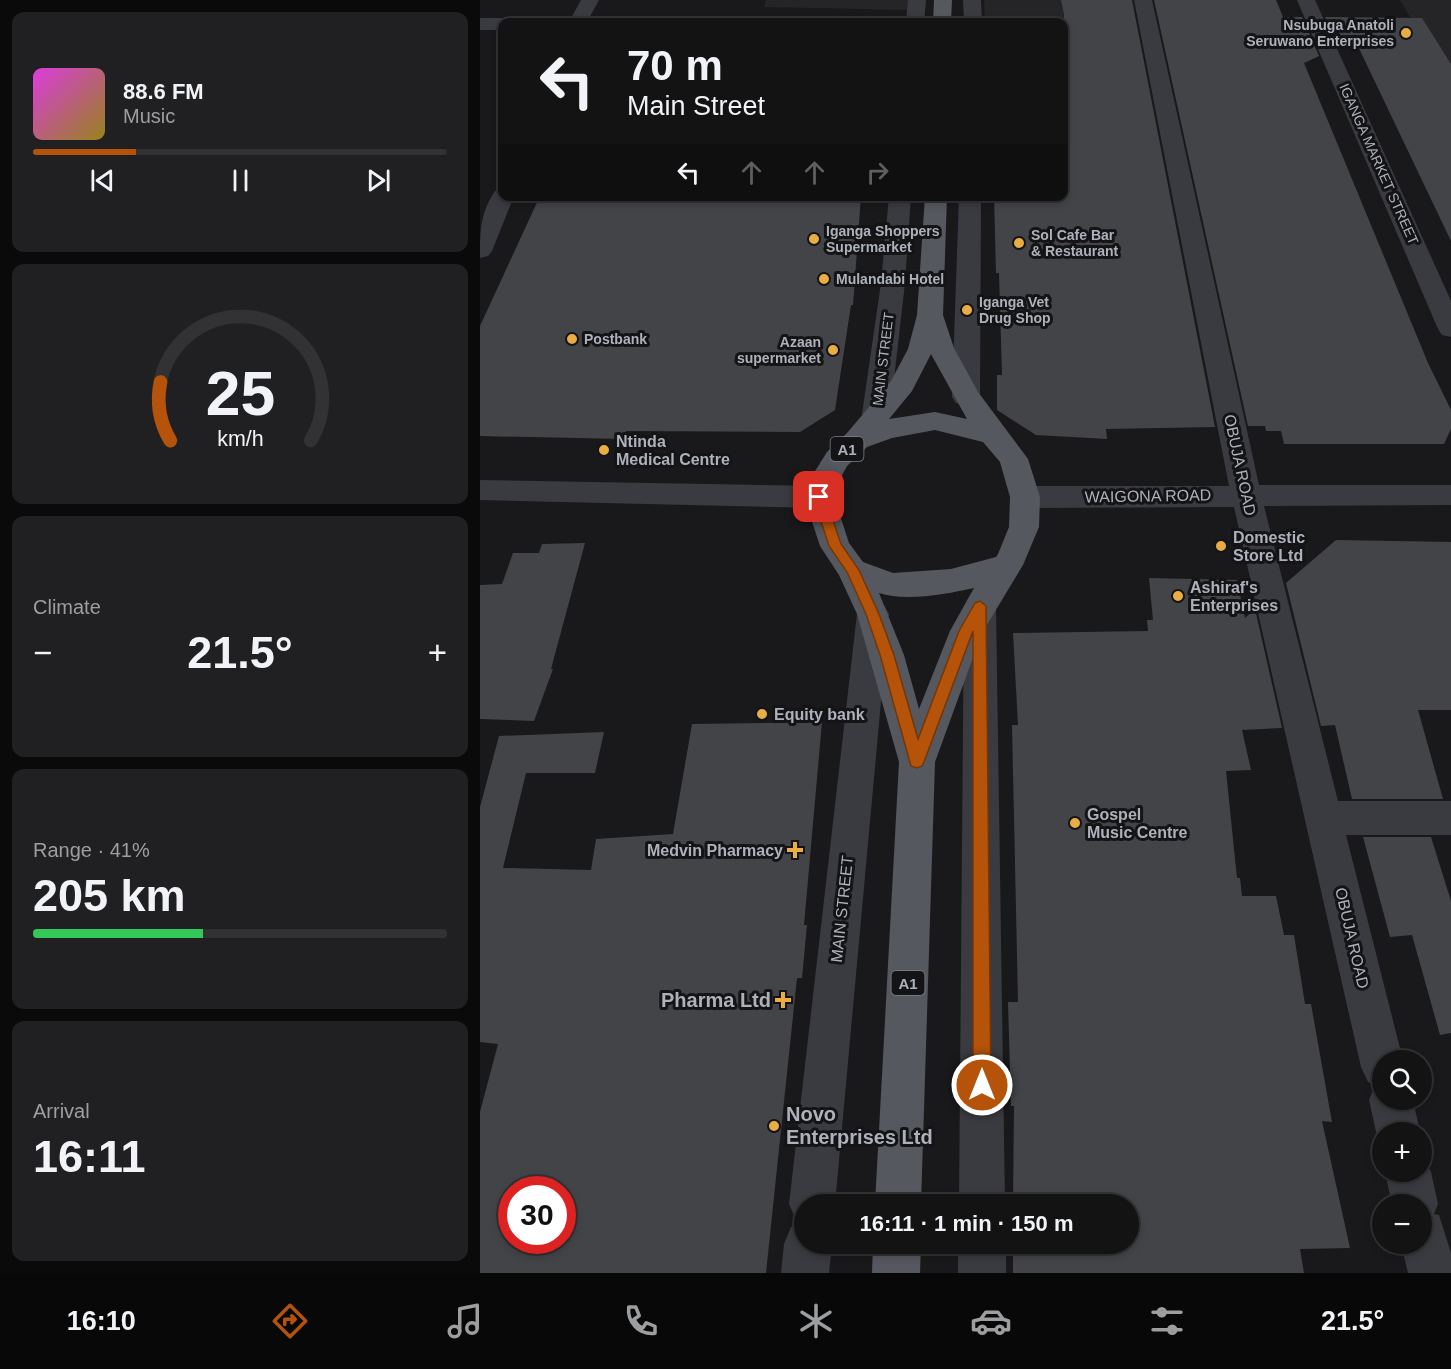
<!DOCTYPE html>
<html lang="en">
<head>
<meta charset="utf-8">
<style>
	:root { --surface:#131314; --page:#202022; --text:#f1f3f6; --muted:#9d9ea0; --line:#323234; --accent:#b45309 }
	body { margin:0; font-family:Helvetica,sans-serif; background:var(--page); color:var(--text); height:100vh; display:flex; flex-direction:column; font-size:22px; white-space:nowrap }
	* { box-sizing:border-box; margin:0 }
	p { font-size:20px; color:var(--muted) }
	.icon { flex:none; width:33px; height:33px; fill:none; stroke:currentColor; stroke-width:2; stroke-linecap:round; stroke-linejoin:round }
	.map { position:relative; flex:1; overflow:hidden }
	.side { display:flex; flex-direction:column; gap:12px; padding:12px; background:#0a0a0b; width:480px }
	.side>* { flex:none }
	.guide { position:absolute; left:18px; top:18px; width:570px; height:183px; border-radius:12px; box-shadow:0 3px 9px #0003,0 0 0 2px var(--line); background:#131314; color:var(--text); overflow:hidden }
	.tools { position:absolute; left:892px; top:1050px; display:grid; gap:12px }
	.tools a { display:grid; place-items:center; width:60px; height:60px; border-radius:50%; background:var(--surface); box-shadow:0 3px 9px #0003,0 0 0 2px var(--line); font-size:30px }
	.speed { position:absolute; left:18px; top:1176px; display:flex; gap:12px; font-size:30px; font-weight:700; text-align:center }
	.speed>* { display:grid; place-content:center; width:78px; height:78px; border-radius:50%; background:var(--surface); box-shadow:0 3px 9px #0003,0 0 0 2px var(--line); line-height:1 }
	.speed .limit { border:9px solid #d22; background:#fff; color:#111 }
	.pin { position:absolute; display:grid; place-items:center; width:51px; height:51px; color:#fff; margin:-26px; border-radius:12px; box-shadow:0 3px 9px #0006 }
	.me { position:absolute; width:66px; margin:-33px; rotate:0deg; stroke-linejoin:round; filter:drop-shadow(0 0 4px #0008) }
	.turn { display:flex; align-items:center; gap:21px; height:126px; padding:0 30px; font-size:27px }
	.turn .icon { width:78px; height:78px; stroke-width:2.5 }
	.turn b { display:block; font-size:42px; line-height:51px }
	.lanes { display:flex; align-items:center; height:57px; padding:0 30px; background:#0003; justify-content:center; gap:30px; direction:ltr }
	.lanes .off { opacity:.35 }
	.big { font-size:45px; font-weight:700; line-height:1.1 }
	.side .tile { flex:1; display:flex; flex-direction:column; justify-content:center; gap:9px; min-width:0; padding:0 21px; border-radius:12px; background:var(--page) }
	.side .dial { align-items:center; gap:0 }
	.dial svg { height:156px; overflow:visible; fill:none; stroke:var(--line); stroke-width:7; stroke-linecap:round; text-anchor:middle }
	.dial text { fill:var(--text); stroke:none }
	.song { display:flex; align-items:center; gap:18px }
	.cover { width:72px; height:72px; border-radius:9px; background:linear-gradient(135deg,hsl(300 70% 55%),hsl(50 70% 35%)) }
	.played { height:6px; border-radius:3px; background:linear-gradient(90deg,var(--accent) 25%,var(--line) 25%) }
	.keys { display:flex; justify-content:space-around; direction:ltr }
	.heat { display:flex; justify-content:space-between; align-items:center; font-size:33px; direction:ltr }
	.charge { height:9px; border-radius:4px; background:linear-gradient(90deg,#34c759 41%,var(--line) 0) }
	.trip { position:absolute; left:314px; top:1194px; width:345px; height:60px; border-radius:30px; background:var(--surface); box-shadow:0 3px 9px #0003,0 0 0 2px var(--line); font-weight:700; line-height:60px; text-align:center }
	.dock { display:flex; height:96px; justify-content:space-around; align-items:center; background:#080808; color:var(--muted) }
	.dock .icon { width:42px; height:42px }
	.dock .selected { color:var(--accent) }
	.dock b { font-size:27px; color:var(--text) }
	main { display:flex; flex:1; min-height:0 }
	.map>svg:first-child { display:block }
</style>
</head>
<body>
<main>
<section class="side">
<div class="tile">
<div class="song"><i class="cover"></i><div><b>88.6 FM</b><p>Music</p></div></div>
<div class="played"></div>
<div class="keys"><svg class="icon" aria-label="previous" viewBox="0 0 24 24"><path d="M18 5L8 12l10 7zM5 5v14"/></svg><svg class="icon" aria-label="pause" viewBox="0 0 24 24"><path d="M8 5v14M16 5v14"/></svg><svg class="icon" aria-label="next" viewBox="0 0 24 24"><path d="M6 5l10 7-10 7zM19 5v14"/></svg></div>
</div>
<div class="tile dial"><svg viewBox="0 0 100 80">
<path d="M14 69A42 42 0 1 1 86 69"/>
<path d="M14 69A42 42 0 0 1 9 39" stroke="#b45309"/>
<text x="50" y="56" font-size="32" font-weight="700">25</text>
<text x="50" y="72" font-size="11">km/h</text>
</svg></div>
<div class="tile"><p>Climate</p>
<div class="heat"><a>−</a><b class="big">21.5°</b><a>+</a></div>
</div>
<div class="tile"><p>Range · 41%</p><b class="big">205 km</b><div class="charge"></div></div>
<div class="tile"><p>Arrival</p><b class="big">16:11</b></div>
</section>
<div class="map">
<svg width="971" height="1273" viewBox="0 0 971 1273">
	<rect width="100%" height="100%" fill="#19191b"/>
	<g fill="#252528">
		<polygon points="286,0 431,0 430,10 284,7"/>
		<polygon points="504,0 649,0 656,39 584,38 584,22 505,22"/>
		<polygon points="920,0 971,0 971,86"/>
	</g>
	<g fill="#434448" fill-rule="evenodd">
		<polygon points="581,0 652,0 735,427 626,429 627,439 556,435 517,410 517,375 522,375 519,273 516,273 514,196 584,196 584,14"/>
		<polygon points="674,0 796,0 803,17 822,17 839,56 824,63 948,363 971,410 971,429 964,444 804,444 801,431 786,431 785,426 768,426"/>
		<polygon points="845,17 942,18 971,64 971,241 875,40 859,47"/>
		<polygon points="60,196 381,196 373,305 371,305 355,410 320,432 146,431 143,439 0,436 0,326"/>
		<polygon points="856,540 971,542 971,710 938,710 963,799 872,799 855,725 841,726 806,583"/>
		<polygon points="105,543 71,669 73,669 54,721 0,719 0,585 22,584 33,553 59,553 62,544"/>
		<polygon points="669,578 757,580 765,618 775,609 802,728 762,730 771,770 746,771 757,878 760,878 762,896 796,896 804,935 814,935 825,1004 831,1004 852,1122 842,1121 870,1248 820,1249 824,1273 533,1273 533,1244 648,1244 648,1204 533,1204 534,1106 531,1106 528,1002 538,1002 532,725 538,725 533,633 668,631 667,620 673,620"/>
		<path d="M342,722L324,925H327L322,978H317L286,1273H0V1112L18,1044L0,1042V807L19,736L124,732L115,773H46L23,868L111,870L116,839L193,834L212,724ZM32,1190H82V1240H32Z"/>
		<polygon points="883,837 951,837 971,901 971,1033 960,1035 932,935 910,937"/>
	</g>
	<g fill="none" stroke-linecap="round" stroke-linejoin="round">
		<g fill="#3a3b40" fill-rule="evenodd">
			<polygon points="101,0 119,0 107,22 89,22"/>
			<polygon points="428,0 446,0 444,22 426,22"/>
			<polygon points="483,0 501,0 502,22 484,22"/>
			<polygon points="654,0 672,0 779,485 971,485 971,505 784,506 858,801 971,801 971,835 866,835 923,1060 903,1060 903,1100 933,1100 940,1132 903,1132 903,1148 896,1132 889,1100 895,1085 888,1082 881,1067 754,507 545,508 535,504 530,497 535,490 545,486 749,486"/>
			<polygon points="817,0 835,0 971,301 971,337 962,335 958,329"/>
			<polygon points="0,18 22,18 30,22 22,22 22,30 0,30"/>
			<path d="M22,189V196H34L12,251L8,256L0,258C0,232 0,213 15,191Z"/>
			<polygon points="409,196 431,196 425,283 410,414 406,420 396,423 386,420 382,414 401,283"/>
			<polygon points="479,196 501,196 500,397 496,403 486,406 476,403 472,397"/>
			<polygon points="0,480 339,486 349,490 354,497 349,504 339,508 0,500"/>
			<polygon points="500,594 511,597 516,606 525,1204 479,1204 484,606 489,597"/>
			<polygon points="393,601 404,605 409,614 355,1204 324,1204 324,1244 352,1244 349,1273 301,1273 304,1244 311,1227 322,1223 316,1220 309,1204 377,614 382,605"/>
			<polygon points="942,1155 951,1172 958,1204 954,1214 959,1215 971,1253 971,1273 928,1273 921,1244 942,1244 942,1204 912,1204 905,1172 942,1172"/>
			<rect x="478" y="1244" width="48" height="29"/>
		</g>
		<g fill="#56585f" fill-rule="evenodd">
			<polygon points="454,0 472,0 471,22 453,22"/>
			<path d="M445,196H467L463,315L474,348L498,392L548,459L560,497L559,527L543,565L502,633L455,762L441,1204H395L419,762L377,614L359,575L340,546L324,497L330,479L347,452L367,433L411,381L428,349L437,315ZM451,354L487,419L455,412L409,419L432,391ZM455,430L503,442L520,462L530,497L529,527L518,554L516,557L471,569L413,573L383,562L369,543L354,497L360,479L367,466L387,447L412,438ZM494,588L470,631L439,709L424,655L399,593C425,602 467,594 494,588Z"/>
			<polygon points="393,1244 441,1244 440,1273 392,1273"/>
		</g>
	</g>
	<polygon fill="#b45309" stroke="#753606" stroke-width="1.5" points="339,493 345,497 361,544 379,570 399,614 414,655 438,739 479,631 495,603 500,601 506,606 511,1085 508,1091 502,1094 495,1091 493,1085 493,631 444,762 442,766 437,768 431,766 400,655 386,614 367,572 349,546 333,497"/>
	<g fill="#e9ad43" stroke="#141416" stroke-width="2">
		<circle cx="926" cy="33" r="6"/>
		<circle cx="334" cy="239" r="6"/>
		<circle cx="539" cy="243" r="6"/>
		<circle cx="344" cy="279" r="6"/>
		<circle cx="487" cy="310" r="6"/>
		<circle cx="92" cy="339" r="6"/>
		<circle cx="353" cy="350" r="6"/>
		<circle cx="124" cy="450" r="6"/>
		<circle cx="741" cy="546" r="6"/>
		<circle cx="698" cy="596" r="6"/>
		<circle cx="282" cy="714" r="6"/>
		<circle cx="595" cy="823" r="6"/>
		<path d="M312 841h6v6h6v6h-6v6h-6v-6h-6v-6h6z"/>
		<path d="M300 991h6v6h6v6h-6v6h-6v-6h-6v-6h6z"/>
		<circle cx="294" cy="1126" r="6"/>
	</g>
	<g text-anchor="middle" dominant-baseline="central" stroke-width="6" stroke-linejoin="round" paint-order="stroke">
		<g font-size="14" font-weight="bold" fill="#acb1ba" stroke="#141416" text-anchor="start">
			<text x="914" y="25" text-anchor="end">Nsubuga Anatoli<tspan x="914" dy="16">Seruwano Enterprises</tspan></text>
			<text x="346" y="231">Iganga Shoppers<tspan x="346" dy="16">Supermarket</tspan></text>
			<text x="551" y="235">Sol Cafe Bar<tspan x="551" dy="16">&amp; Restaurant</tspan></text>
			<text x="356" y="279">Mulandabi Hotel</text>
			<text x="499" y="302">Iganga Vet<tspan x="499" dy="16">Drug Shop</tspan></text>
			<text x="104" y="339">Postbank</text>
			<text x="341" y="342" text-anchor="end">Azaan<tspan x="341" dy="16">supermarket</tspan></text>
		</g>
		<g font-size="14" fill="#acb1ba" stroke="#141416">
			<text transform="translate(899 164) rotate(66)">IGANGA MARKET STREET</text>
			<text transform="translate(403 359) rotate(-83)">MAIN STREET</text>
		</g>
		<g fill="#141416" stroke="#7e8289" stroke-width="1.5">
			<rect x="350.5" y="437" width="33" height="24" rx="4.5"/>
			<rect x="411.5" y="971" width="33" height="24" rx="4.5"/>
		</g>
		<g font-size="15" font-weight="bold" fill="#acb1ba">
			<text x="367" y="449">A1</text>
			<text x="428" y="983">A1</text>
		</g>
		<g font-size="16" font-weight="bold" fill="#acb1ba" stroke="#141416" text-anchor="start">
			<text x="136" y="441">Ntinda<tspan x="136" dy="18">Medical Centre</tspan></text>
			<text x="753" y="537">Domestic<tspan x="753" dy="18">Store Ltd</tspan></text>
			<text x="710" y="587">Ashiraf's<tspan x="710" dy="18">Enterprises</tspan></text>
			<text x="294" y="714">Equity bank</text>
			<text x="607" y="814">Gospel<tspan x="607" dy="18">Music Centre</tspan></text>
			<text x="303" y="850" text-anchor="end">Medvin Pharmacy</text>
		</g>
		<g font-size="16" fill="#acb1ba" stroke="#141416">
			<text transform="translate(760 465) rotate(78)">OBUJA ROAD</text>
			<text transform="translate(668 496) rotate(-1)">WAIGONA ROAD</text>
			<text transform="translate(362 909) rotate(-84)">MAIN STREET</text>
			<text transform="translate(872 938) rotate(77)">OBUJA ROAD</text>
		</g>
		<g font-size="20" font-weight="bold" fill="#acb1ba" stroke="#141416" text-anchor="end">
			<text x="291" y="1000">Pharma Ltd</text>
			<text x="306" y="1114" text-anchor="start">Novo<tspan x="306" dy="23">Enterprises Ltd</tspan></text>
		</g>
	</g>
</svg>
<div class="tools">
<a><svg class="icon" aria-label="search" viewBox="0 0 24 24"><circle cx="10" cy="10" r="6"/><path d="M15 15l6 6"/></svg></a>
<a>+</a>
<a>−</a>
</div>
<div class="speed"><div class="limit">30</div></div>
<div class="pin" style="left:339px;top:497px;background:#d93025"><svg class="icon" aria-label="arrive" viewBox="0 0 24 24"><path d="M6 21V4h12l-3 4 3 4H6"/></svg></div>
<svg class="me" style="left:502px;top:1085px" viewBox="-20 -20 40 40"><circle r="17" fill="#b45309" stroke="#fff" stroke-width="3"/><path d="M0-11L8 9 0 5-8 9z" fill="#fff"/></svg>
<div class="trip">16:11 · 1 min · 150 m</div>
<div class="guide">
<div class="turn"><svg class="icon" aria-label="left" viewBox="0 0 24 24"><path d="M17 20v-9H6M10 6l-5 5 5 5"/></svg><div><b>70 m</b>Main Street</div></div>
<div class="lanes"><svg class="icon" aria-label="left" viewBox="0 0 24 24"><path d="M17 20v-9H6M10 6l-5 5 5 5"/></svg><svg class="icon off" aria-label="ahead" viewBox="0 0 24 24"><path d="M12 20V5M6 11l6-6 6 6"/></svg><svg class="icon off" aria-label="ahead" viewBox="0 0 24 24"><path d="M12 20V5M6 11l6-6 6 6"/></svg><svg class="icon off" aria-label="right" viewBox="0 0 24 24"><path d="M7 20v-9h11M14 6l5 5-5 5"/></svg></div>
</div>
</div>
</main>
<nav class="dock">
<b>16:10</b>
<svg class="icon selected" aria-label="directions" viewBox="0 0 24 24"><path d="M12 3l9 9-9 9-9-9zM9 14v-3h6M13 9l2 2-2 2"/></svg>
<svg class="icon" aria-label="music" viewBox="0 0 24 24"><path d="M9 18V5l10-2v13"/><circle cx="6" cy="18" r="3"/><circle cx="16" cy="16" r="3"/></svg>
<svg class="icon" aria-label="phone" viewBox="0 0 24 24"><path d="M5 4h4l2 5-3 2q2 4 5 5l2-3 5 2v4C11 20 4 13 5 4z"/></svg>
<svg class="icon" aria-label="climate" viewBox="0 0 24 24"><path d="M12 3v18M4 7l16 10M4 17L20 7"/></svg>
<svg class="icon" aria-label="car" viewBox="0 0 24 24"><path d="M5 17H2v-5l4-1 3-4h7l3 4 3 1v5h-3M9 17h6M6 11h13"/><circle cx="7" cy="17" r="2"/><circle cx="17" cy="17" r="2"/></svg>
<svg class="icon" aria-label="filters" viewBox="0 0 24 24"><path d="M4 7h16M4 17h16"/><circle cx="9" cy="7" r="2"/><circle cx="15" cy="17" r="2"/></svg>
<b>21.5°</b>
</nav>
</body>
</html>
